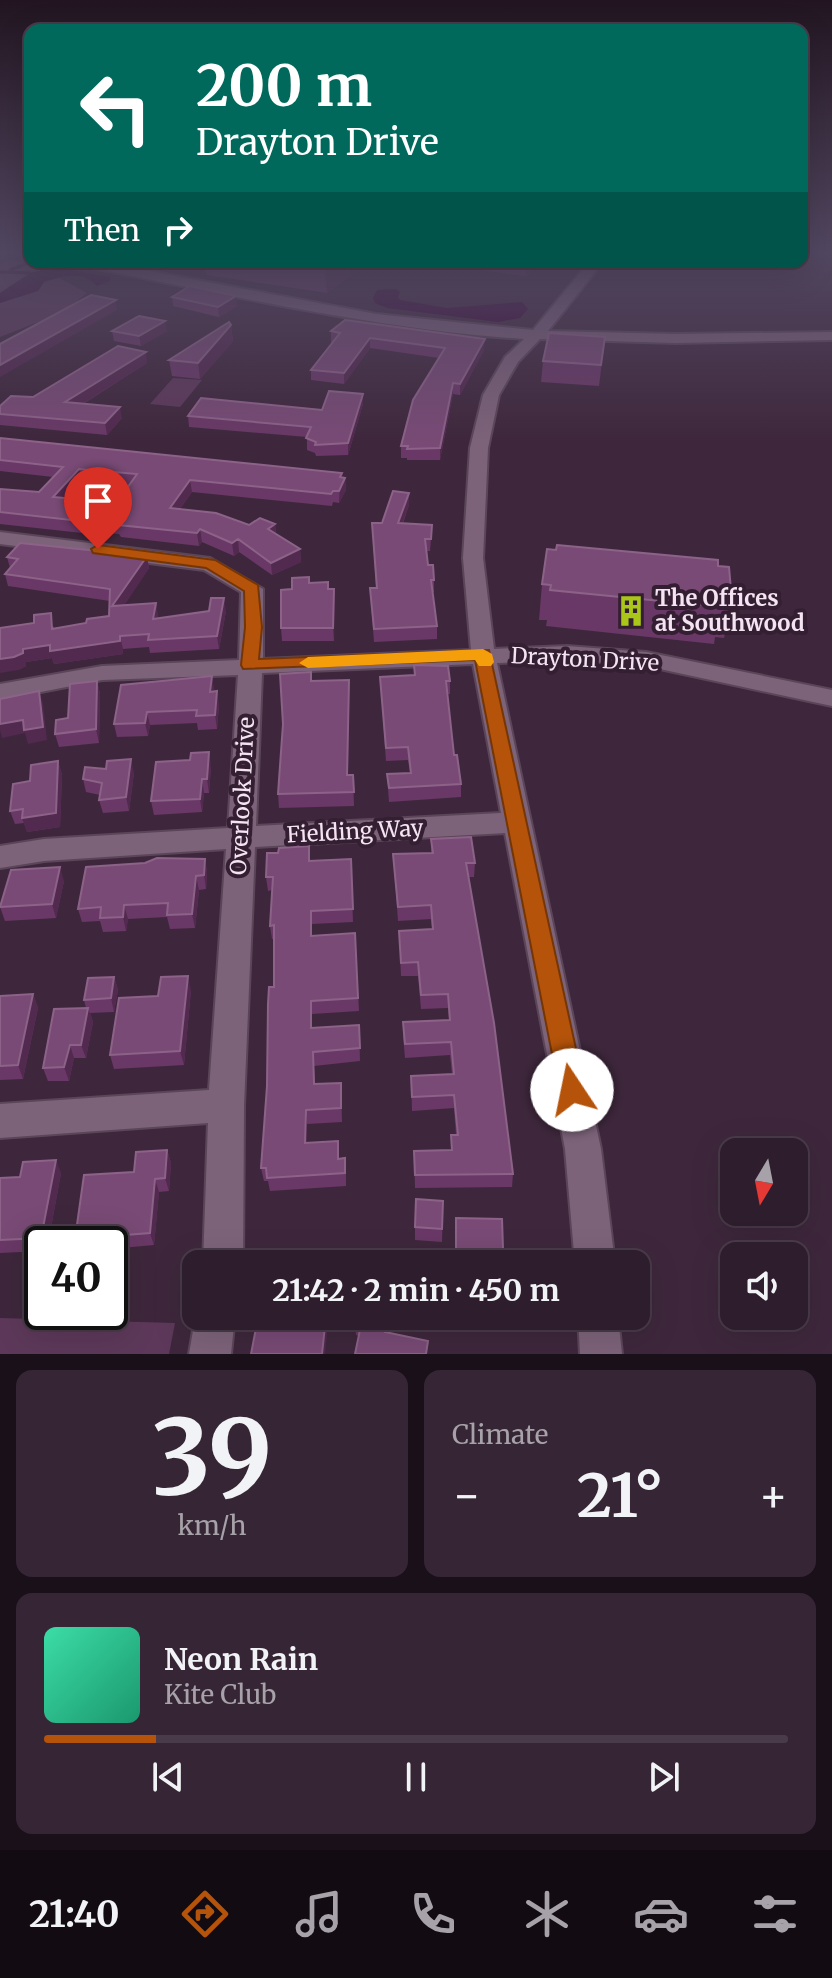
<!DOCTYPE html>
<html lang="en">
<head>
<meta charset="utf-8">
<style>
	:root { --surface:#2e1d2d; --page:#362635; --text:#f1f3f6; --muted:#a7a2aa; --line:#493b49; --accent:#b45309 }
	body { margin:0; font-family:Merriweather,serif; background:var(--page); color:var(--text); height:100vh; display:flex; flex-direction:column; font-size:30px; white-space:nowrap }
	* { box-sizing:border-box; margin:0 }
	p { font-size:26px; color:var(--muted) }
	.icon { flex:none; width:44px; height:44px; fill:none; stroke:currentColor; stroke-width:2; stroke-linecap:round; stroke-linejoin:round }
	.map { position:relative; height:1354px; overflow:hidden }
	.sheet { display:flex; flex-direction:column; gap:16px; padding:16px; background:#191019; flex:1 }
	.sheet>* { flex:none }
	.top-card { position:absolute; left:24px; top:24px; width:784px; height:244px; border-radius:16px; box-shadow:0 8px 32px #0002,0 0 0 2px var(--line); background:#00695c; color:#fff; overflow:hidden }
	.needle { width:52px; rotate:190deg }
	.controls { position:absolute; left:720px; top:1138px; display:grid; gap:16px }
	.controls a { display:grid; place-items:center; width:88px; height:88px; border-radius:16px; background:var(--surface); box-shadow:0 8px 32px #0002,0 0 0 2px var(--line); font-size:40px }
	.speed { position:absolute; left:24px; top:1226px; display:flex; gap:16px; font-size:40px; font-weight:700; text-align:center }
	.speed>* { display:grid; place-content:center; width:104px; height:104px; border-radius:50%; background:var(--surface); box-shadow:0 8px 32px #0002,0 0 0 2px var(--line); line-height:1 }
	.speed .limit { border:4px solid #111; border-radius:12px; background:#fff; color:#111 }
	.pin { position:absolute; display:grid; place-items:center; width:68px; height:68px; color:#fff; margin:-82px -34px; border-radius:50% 50% 50% 0; rotate:-45deg; box-shadow:0 0 8px #0007 }
	.pin .icon { rotate:45deg }
	.me { position:absolute; width:88px; margin:-44px; rotate:349deg; stroke-linejoin:round; filter:drop-shadow(0 0 6px #0008) }
	.turn { display:flex; align-items:center; gap:28px; height:168px; padding:0 40px; font-size:36px }
	.turn .icon { width:104px; height:104px; stroke-width:2.5 }
	.turn b { display:block; font-size:56px; line-height:68px }
	.then { display:flex; align-items:center; height:76px; padding:0 40px; background:#0003; gap:16px; font-size:30px }
	.big { font-size:60px; font-weight:700; line-height:1.1 }
	.sheet .card { flex:1; display:flex; flex-direction:column; justify-content:center; gap:12px; min-width:0; padding:0 28px; border-radius:16px; background:var(--page) }
	.sheet .dial { align-items:center; gap:0 }
	.dial b { font-size:104px; line-height:1 }
	.song { display:flex; align-items:center; gap:24px }
	.cover { width:96px; height:96px; border-radius:12px; background:linear-gradient(135deg,hsl(160 70% 55%),hsl(160 70% 35%)) }
	.played { height:8px; border-radius:4px; background:linear-gradient(90deg,var(--accent) 15%,var(--line) 15%) }
	.keys { display:flex; justify-content:space-around; direction:ltr }
	.heat { display:flex; justify-content:space-between; align-items:center; font-size:44px; direction:ltr }
	.sheet .tiles { flex:1; display:grid; gap:16px; grid-template-columns:1fr 1fr }
	.card:last-child { grid-column:span 2 }
	.trip { position:absolute; left:182px; top:1250px; width:468px; height:80px; border-radius:16px; background:var(--surface); box-shadow:0 8px 32px #0002,0 0 0 2px var(--line); font-weight:700; line-height:80px; text-align:center }
	.dock { display:flex; height:128px; justify-content:space-around; align-items:center; background:#120c12; color:var(--muted) }
	.dock .icon { width:56px; height:56px }
	.dock .active { color:var(--accent) }
	.dock b { font-size:36px; color:var(--text) }
	.map>svg:first-child { display:block }
</style>
</head>
<body>
<div class="map">
<svg width="832" height="1354" viewBox="0 0 832 1354">
	<rect width="100%" height="100%" fill="#3e273c"/>
	<g fill="#5d385a">
		<polygon points="10,260 36,265 87,293 64,312 0,337 0,265"/>
		<polygon points="173,378 202,380 180,407 150,404"/>
		<polygon points="0,1318 175,1323 169,1354 0,1354"/>
	</g>
	<g fill="#370435">
		<path d="M53,267L110,277V281L97,286C83,270 62,276 44,282L38,291L0,303V293L30,273Z"/>
		<polygon points="396,289 400,292 398,297 400,300 447,308 522,302 528,309 520,318 498,322 387,308 375,303 373,298 377,290"/>
	</g>
	<g fill="none" stroke-linecap="round" stroke-linejoin="round">
		<g stroke="#370435" stroke-width="3">
			<polyline points="10,270 31,262"/>
			<polyline points="0,272 30,273"/>
		</g>
		<defs>
			<g id="minor">
				<path d="M76,262H103L376,314L533,330L589,262H603L548,331L676,334L832,332V340L676,343L540,339L518,362L499,395L488,448L483,558L494,649L567,646L646,652L832,690V706L646,666L567,660L497,663L601,1149L615,1264H575L565,1149L505,833L255,847L244,1105L243,1264H203L208,1123L0,1138V1104L209,1090L226,849L44,861L0,868V846L44,839L228,828L238,675L102,680L0,700V684L102,666L239,660L241,592L204,570L0,544V532L210,558L263,589V659L471,650L463,558L470,448L483,395L505,357L524,339C375,329 229,295 83,266ZM473,664L501,813L256,826L262,673Z"/>
				<polygon points="196,1313 196,1316 235,1316 231,1354 189,1354"/>
				<polygon points="578,1316 618,1316 622,1354 580,1354"/>
			</g>
		</defs>
		<use href="#minor" stroke="#5b4659" stroke-width="4"/>
		<use href="#minor" fill="#7d637a" fill-rule="evenodd"/>
	</g>
	<g fill="#693866" fill-rule="evenodd">
		<polygon points="201,262 349,262 350,276 327,293 207,275"/>
		<polygon points="480,262 540,262 526,276 480,270"/>
		<polygon points="663,262 697,262 694,266"/>
		<polygon points="172,297 237,306 219,317 173,306"/>
		<polygon points="231,325 233,341 200,379 172,376 169,360"/>
		<polygon points="112,331 167,331 141,346 114,341"/>
		<polygon points="331,331 484,350 460,395 453,394 440,460 407,460 407,458 401,458 401,446 439,358 370,348 344,384 311,380 311,370 333,342 331,342"/>
		<polygon points="605,337 599,386 541,382 543,361"/>
		<polygon points="147,363 83,404 122,418 107,435 0,425 0,406 33,397"/>
		<polygon points="363,404 348,455 316,456 315,453 307,450 307,437 189,427 188,416 322,410"/>
		<path d="M0,438L342,473V478H345L346,490L339,503L333,502L332,506L192,492L180,509L249,525L275,524L276,534L300,549L301,562L272,575L239,552L234,556L202,542L199,546L121,537L119,534L84,531L82,533L0,524V489L39,492L53,477L0,471ZM82,480L129,485L120,498L99,501L66,498Z"/>
		<polygon points="409,505 403,523 432,525 430,551 427,551 428,565 434,580 434,592 432,592 437,626 437,639 374,642 370,588 376,588 372,523 382,523"/>
		<polygon points="147,556 149,568 124,605 156,603 158,618 226,611 219,649 150,653 149,647 123,649 123,654 54,664 52,658 26,662 26,666 18,670 54,626 54,628 86,623 109,616 110,601 8,586 5,574 10,568 7,557"/>
		<polygon points="718,566 732,602 724,638 715,637 714,644 546,626 547,620 539,620 542,584"/>
		<polygon points="309,577 309,583 328,589 334,589 334,641 282,641 281,628 292,589"/>
		<polygon points="414,665 450,681 450,694 447,694 454,755 461,784 461,797 389,802 387,774 410,773 408,760 386,761 380,677 414,675"/>
		<polygon points="212,676 214,692 219,705 217,729 198,730 197,723 150,725 148,736 117,737 114,724"/>
		<polygon points="97,681 100,694 99,743 59,747 55,734"/>
		<polygon points="312,681 349,693 348,775 353,775 354,806 279,808 278,794"/>
		<polygon points="58,761 62,775 60,827 27,832 24,823 15,824 10,811 30,781"/>
		<polygon points="211,766 209,793 204,793 202,812 154,815 151,801"/>
		<polygon points="134,773 129,811 103,813 99,800 100,795 86,792 83,779"/>
		<polygon points="431,839 475,863 474,877 468,877 513,1174 512,1187 415,1188 414,1151 451,1150 451,1135 456,1135 454,1108 412,1111 411,1076 452,1074 450,1055 405,1058 403,1036 403,1022 449,1020 448,1008 421,1009 418,976 401,976 399,931 432,929 431,919 398,921 393,854 431,853"/>
		<polygon points="278,853 310,861 351,859 353,922 312,924 312,936 355,933 359,1011 312,1014 312,1028 359,1025 360,1061 314,1066 315,1084 341,1083 342,1122 307,1124 307,1143 339,1159 346,1171 346,1186 270,1191 268,1181 264,1181 261,1168 274,987 274,939 272,939 270,926 272,890 268,891 266,877"/>
		<polygon points="205,859 207,872 206,889 199,890 195,928 170,929 167,917 128,919 126,931 103,932 100,921 82,922 78,909"/>
		<polygon points="64,881 56,918 5,921 0,907"/>
		<polygon points="114,977 118,990 114,1012 90,1013 93,1022 86,1058 74,1058 69,1081 48,1081 43,1068 86,1008 84,1000"/>
		<polygon points="191,990 184,1065 114,1069 110,1055 158,996"/>
		<polygon points="33,994 38,1008 23,1079 0,1080 0,996"/>
		<polygon points="167,1150 171,1163 169,1191 159,1192 154,1245 110,1249 110,1244 77,1244 75,1239 134,1172"/>
		<polygon points="61,1173 48,1244 42,1244 42,1251 0,1253 0,1178"/>
		<polygon points="443,1201 442,1242 415,1240 415,1227"/>
		<polygon points="390,1316 359,1336 356,1335 355,1323"/>
	</g>
	<g fill="#52294f">
		<polygon points="332,262 349,262 350,276 327,293 325,267"/>
		<polygon points="527,262 540,262 526,276"/>
		<polygon points="236,296 237,306 219,317 218,307"/>
		<polygon points="116,300 117,310 0,377 0,365"/>
		<polygon points="165,321 167,331 141,346 139,336"/>
		<polygon points="231,325 233,341 200,379 198,363"/>
		<polygon points="370,338 370,348 344,384 344,373"/>
		<polygon points="485,339 484,350 460,395 460,384"/>
		<polygon points="146,352 147,363 68,413 65,402"/>
		<polygon points="453,383 453,394 440,460 440,448"/>
		<polygon points="363,394 363,404 348,455 348,443"/>
		<polygon points="120,407 122,418 107,435 105,423"/>
		<polygon points="79,469 82,480 56,509 53,497"/>
		<polygon points="342,473 343,483 345,478 346,490 339,503 340,477"/>
		<polygon points="190,480 192,492 172,520 170,508"/>
		<polygon points="409,493 409,505 398,535 398,523"/>
		<polygon points="82,518 84,531 82,533 80,521"/>
		<polygon points="275,524 276,536 268,529"/>
		<polygon points="200,529 202,542 199,546 197,533"/>
		<polygon points="238,539 239,552 234,556 232,543"/>
		<polygon points="300,549 301,562 272,575 271,563"/>
		<polygon points="147,556 149,568 115,619 112,606"/>
		<polygon points="334,589 335,601 334,641 333,628"/>
		<polygon points="224,598 226,611 219,649 217,636"/>
		<polygon points="156,603 158,616 155,631 153,619"/>
		<polygon points="120,636 123,649 123,654 54,664 52,658 26,662 26,666 18,670 0,673 0,659 23,649"/>
		<polygon points="212,676 214,690 212,705 210,692"/>
		<polygon points="349,680 349,693 348,789 347,775"/>
		<polygon points="97,681 100,694 99,743 96,729"/>
		<polygon points="39,691 43,704 47,740 28,744 25,733 2,738 0,730 0,724"/>
		<polygon points="217,691 219,705 217,729 215,715"/>
		<polygon points="147,712 150,725 148,736 145,723"/>
		<polygon points="209,752 211,766 209,793 207,779"/>
		<polygon points="131,759 134,773 129,811 126,797"/>
		<polygon points="58,761 62,775 60,827 27,832 22,818"/>
		<polygon points="202,779 204,793 202,812 200,799"/>
		<polygon points="205,859 207,872 206,889 204,875"/>
		<polygon points="60,867 64,881 56,918 52,904"/>
		<polygon points="196,876 199,890 195,928 192,914"/>
		<polygon points="124,905 128,919 126,931 123,917"/>
		<polygon points="188,976 191,990 184,1065 180,1051"/>
		<polygon points="114,977 118,990 114,1012 111,998"/>
		<polygon points="33,994 38,1008 23,1079 18,1065"/>
		<polygon points="88,1008 93,1022 86,1058 81,1045"/>
		<polygon points="70,1045 74,1058 69,1081 64,1067"/>
		<polygon points="306,1110 307,1124 307,1156 305,1143"/>
		<polygon points="167,1150 171,1163 169,1191 165,1178"/>
		<polygon points="56,1160 61,1173 48,1244 44,1244 41,1238"/>
		<polygon points="155,1179 159,1192 154,1245 150,1233"/>
		<polygon points="326,1316 328,1324 325,1354 322,1354"/>
		<polygon points="388,1316 390,1316 385,1344 385,1332"/>
	</g>
	<g fill="#784a75" stroke="#8c6288" stroke-width="2" fill-rule="evenodd">
		<polygon points="293,262 332,262 325,267"/>
		<polygon points="190,286 236,296 218,307 172,297"/>
		<polygon points="91,295 116,300 0,365 0,344"/>
		<polygon points="139,316 165,321 139,336 112,331"/>
		<polygon points="345,320 485,339 460,384 453,383 440,448 407,449 408,446 401,446 413,400 445,348 370,338 344,373 311,370 340,333 331,331"/>
		<polygon points="229,322 231,325 198,363 169,360"/>
		<polygon points="549,333 605,337 601,365 543,361"/>
		<polygon points="118,346 146,352 65,402 120,407 105,423 0,414 0,406 11,396 33,397"/>
		<polygon points="329,391 363,394 348,443 315,445 316,442 306,438 311,427 188,416 201,398 322,410"/>
		<path d="M0,438L342,473L340,477L345,478L339,491H333L331,494L190,480L170,508L216,513L249,525L260,518L275,524L268,529L300,549L271,563L238,539L232,543L200,529L197,533L118,525L116,522L82,518L80,521L0,512V489L39,492L63,467L0,460ZM79,469L137,474L120,498L103,496L99,501L53,497Z"/>
		<polygon points="393,491 409,493 398,523 432,525 431,539 425,539 428,565 433,565 434,580 431,580 437,626 374,629 370,588 377,588 372,523 382,523"/>
		<polygon points="20,543 147,556 112,606 156,603 153,619 209,611 211,598 224,598 217,636 148,640 149,634 120,636 120,641 50,651 50,645 23,649 23,653 14,657 0,659 0,628 34,623 34,615 51,613 52,629 86,623 87,619 109,616 110,589 5,574 18,559 7,557"/>
		<polygon points="557,545 718,560 718,566 729,567 732,602 721,601 721,607 550,590 551,585 542,584 547,549 556,550"/>
		<polygon points="309,577 309,583 328,582 328,589 334,589 333,628 281,628 281,590 292,589 292,578"/>
		<polygon points="414,665 448,666 450,681 446,681 454,755 457,755 461,784 389,788 387,774 411,773 408,747 386,748 380,677 415,675"/>
		<polygon points="311,672 311,681 349,680 347,775 353,775 354,792 278,794 283,724 280,674"/>
		<polygon points="212,676 210,692 217,691 215,715 196,716 197,710 147,712 145,723 114,724 121,685"/>
		<polygon points="97,681 96,729 55,734 56,720 68,718 70,684"/>
		<polygon points="39,691 43,727 24,730 23,720 0,724 0,699"/>
		<polygon points="209,752 207,779 202,779 200,799 151,801 156,762 190,760 191,753"/>
		<polygon points="131,759 126,797 99,800 102,783 83,779 85,767 106,769 107,761"/>
		<polygon points="58,761 56,813 22,818 23,809 10,811 13,784 30,781 31,765"/>
		<polygon points="471,837 475,863 466,863 494,1023 513,1174 415,1175 414,1151 452,1150 451,1135 458,1135 454,1095 412,1097 411,1076 454,1074 451,1042 405,1044 403,1022 450,1020 448,994 421,995 418,962 401,963 399,931 433,929 431,905 398,907 393,854 433,853 431,839"/>
		<polygon points="309,846 309,861 351,859 353,909 311,911 311,936 355,933 358,998 311,1001 311,1028 359,1025 360,1048 313,1052 314,1084 341,1083 341,1108 306,1110 305,1143 338,1141 338,1159 345,1158 345,1173 267,1178 266,1168 261,1168 267,1086 268,1004 269,987 274,987 274,925 270,926 273,877 266,877 267,853 278,853 279,848"/>
		<polygon points="157,858 205,859 204,875 196,876 192,914 167,915 168,903 124,905 123,917 100,918 101,907 78,909 86,867 145,863"/>
		<polygon points="60,867 52,904 0,907 11,870"/>
		<polygon points="188,976 180,1051 110,1055 119,998 158,996 161,977"/>
		<polygon points="114,977 111,998 84,1000 88,978"/>
		<polygon points="33,994 18,1065 0,1066 0,996"/>
		<polygon points="88,1008 81,1045 70,1045 64,1067 43,1068 54,1009"/>
		<polygon points="167,1150 165,1178 155,1179 150,1233 75,1239 84,1175 134,1172 136,1152"/>
		<polygon points="56,1160 41,1238 0,1240 0,1178 20,1177 23,1162"/>
		<polygon points="416,1199 443,1201 442,1229 415,1227"/>
		<polygon points="456,1218 502,1219 503,1249 520,1249 521,1264 456,1264"/>
		<polygon points="297,1316 326,1316 322,1354 251,1354 256,1328 295,1331"/>
		<polygon points="356,1316 388,1316 385,1332 428,1341 426,1354 355,1354 361,1325 355,1323"/>
	</g>
	<linearGradient id="sky" x2="0" y2="1"><stop stop-color="#221521"/><stop offset="0.57" stop-color="#524761"/><stop offset="1" stop-color="#524761" stop-opacity="0"/></linearGradient>
	<rect width="832" height="443" fill="url(#sky)"/>
	<polygon fill="#b45309" stroke="#753606" stroke-width="2" points="98,545 215,560 258,585 262,627 259,659 489,650 585,1090 581,1098 572,1102 563,1098 559,1090 475,660 243,669 241,665 245,627 244,591 206,568 93,553 91,549"/>
	<polygon fill="#f59e0b" points="483,649 492,654 494,662 491,666 479,666 475,660 308,668 299,663 308,657"/>
	<defs>
		<symbol id="building-bare" viewBox="-9 -9 18 18"><path d="M-4-6H4V6H1V3H-1V6H-4ZM-2.5-4.3h1.7v1.8h-1.7ZM.8-4.3h1.7v1.8H.8ZM-2.5-1h1.7V.8h-1.7ZM.8-1h1.7V.8H.8Z" fill="#aac719" stroke="#341e32" stroke-width="2.5" paint-order="stroke"/></symbol>
	</defs>
	<g fill-rule="evenodd">
		<use href="#building-bare" x="609" y="589" width="44" height="44"/>
	</g>
	<g text-anchor="middle" dominant-baseline="central" stroke-width="8" stroke-linejoin="round" paint-order="stroke">
		<g font-size="22" font-weight="bold" fill="#f4e4f2" stroke="#341e32" text-anchor="start">
			<text x="655" y="598">The Offices<tspan x="655" dy="25">at Southwood</tspan></text>
		</g>
		<g font-size="22" fill="#f4e4f2" stroke="#341e32">
			<text transform="translate(585 659) rotate(3)">Drayton Drive</text>
			<text transform="translate(242 796) rotate(-87)">Overlook Drive</text>
			<text transform="translate(355 831) rotate(-3)">Fielding Way</text>
		</g>
	</g>
</svg>
<div class="controls">
<a><svg class="needle" viewBox="-14 -14 28 28"><path d="M0-13l5 13h-10z" fill="#e53935"/><path d="M0 13l5-13h-10z" fill="#a7a2aa"/></svg></a>
<a><svg class="icon" aria-label="sound" viewBox="0 0 24 24"><path d="M4 9h4l5-4v14l-5-4H4zM17 9q2 3 0 6"/></svg></a>
</div>
<div class="speed"><div class="limit">40</div></div>
<div class="pin" style="left:98px;top:549px;background:#d93025"><svg class="icon" aria-label="arrive" viewBox="0 0 24 24"><path d="M6 21V4h12l-3 4 3 4H6"/></svg></div>
<svg class="me" style="left:572px;top:1090px" viewBox="-20 -20 40 40"><circle r="19" fill="#fff"/><path d="M0-13L10 11 0 6-10 11z" fill="#b45309"/></svg>
<div class="trip">21:42 · 2 min · 450 m</div>
<div class="top-card">
<div class="turn"><svg class="icon" aria-label="left" viewBox="0 0 24 24"><path d="M17 20v-9H6M10 6l-5 5 5 5"/></svg><div><b>200 m</b>Drayton Drive</div></div>
<div class="then">Then<svg class="icon" aria-label="right" viewBox="0 0 24 24"><path d="M7 20v-9h11M14 6l5 5-5 5"/></svg></div>
</div>
</div>
<section class="sheet">
<div class="tiles">
<div class="card dial"><b>39</b><p>km/h</p></div>
<div class="card"><p>Climate</p>
<div class="heat"><a>−</a><b class="big">21°</b><a>+</a></div>
</div>
<div class="card">
<div class="song"><i class="cover"></i><div><b>Neon Rain</b><p>Kite Club</p></div></div>
<div class="played"></div>
<div class="keys"><svg class="icon" aria-label="previous" viewBox="0 0 24 24"><path d="M18 5L8 12l10 7zM5 5v14"/></svg><svg class="icon" aria-label="pause" viewBox="0 0 24 24"><path d="M8 5v14M16 5v14"/></svg><svg class="icon" aria-label="next" viewBox="0 0 24 24"><path d="M6 5l10 7-10 7zM19 5v14"/></svg></div>
</div>
</div>
</section>
<nav class="dock">
<b>21:40</b>
<svg class="icon active" aria-label="directions" viewBox="0 0 24 24"><path d="M12 3l9 9-9 9-9-9zM9 14v-3h6M13 9l2 2-2 2"/></svg>
<svg class="icon" aria-label="music" viewBox="0 0 24 24"><path d="M9 18V5l10-2v13"/><circle cx="6" cy="18" r="3"/><circle cx="16" cy="16" r="3"/></svg>
<svg class="icon" aria-label="phone" viewBox="0 0 24 24"><path d="M5 4h4l2 5-3 2q2 4 5 5l2-3 5 2v4C11 20 4 13 5 4z"/></svg>
<svg class="icon" aria-label="climate" viewBox="0 0 24 24"><path d="M12 3v18M4 7l16 10M4 17L20 7"/></svg>
<svg class="icon" aria-label="car" viewBox="0 0 24 24"><path d="M5 17H2v-5l4-1 3-4h7l3 4 3 1v5h-3M9 17h6M6 11h13"/><circle cx="7" cy="17" r="2"/><circle cx="17" cy="17" r="2"/></svg>
<svg class="icon" aria-label="filters" viewBox="0 0 24 24"><path d="M4 7h16M4 17h16"/><circle cx="9" cy="7" r="2"/><circle cx="15" cy="17" r="2"/></svg>
</nav>
</body>
</html>
